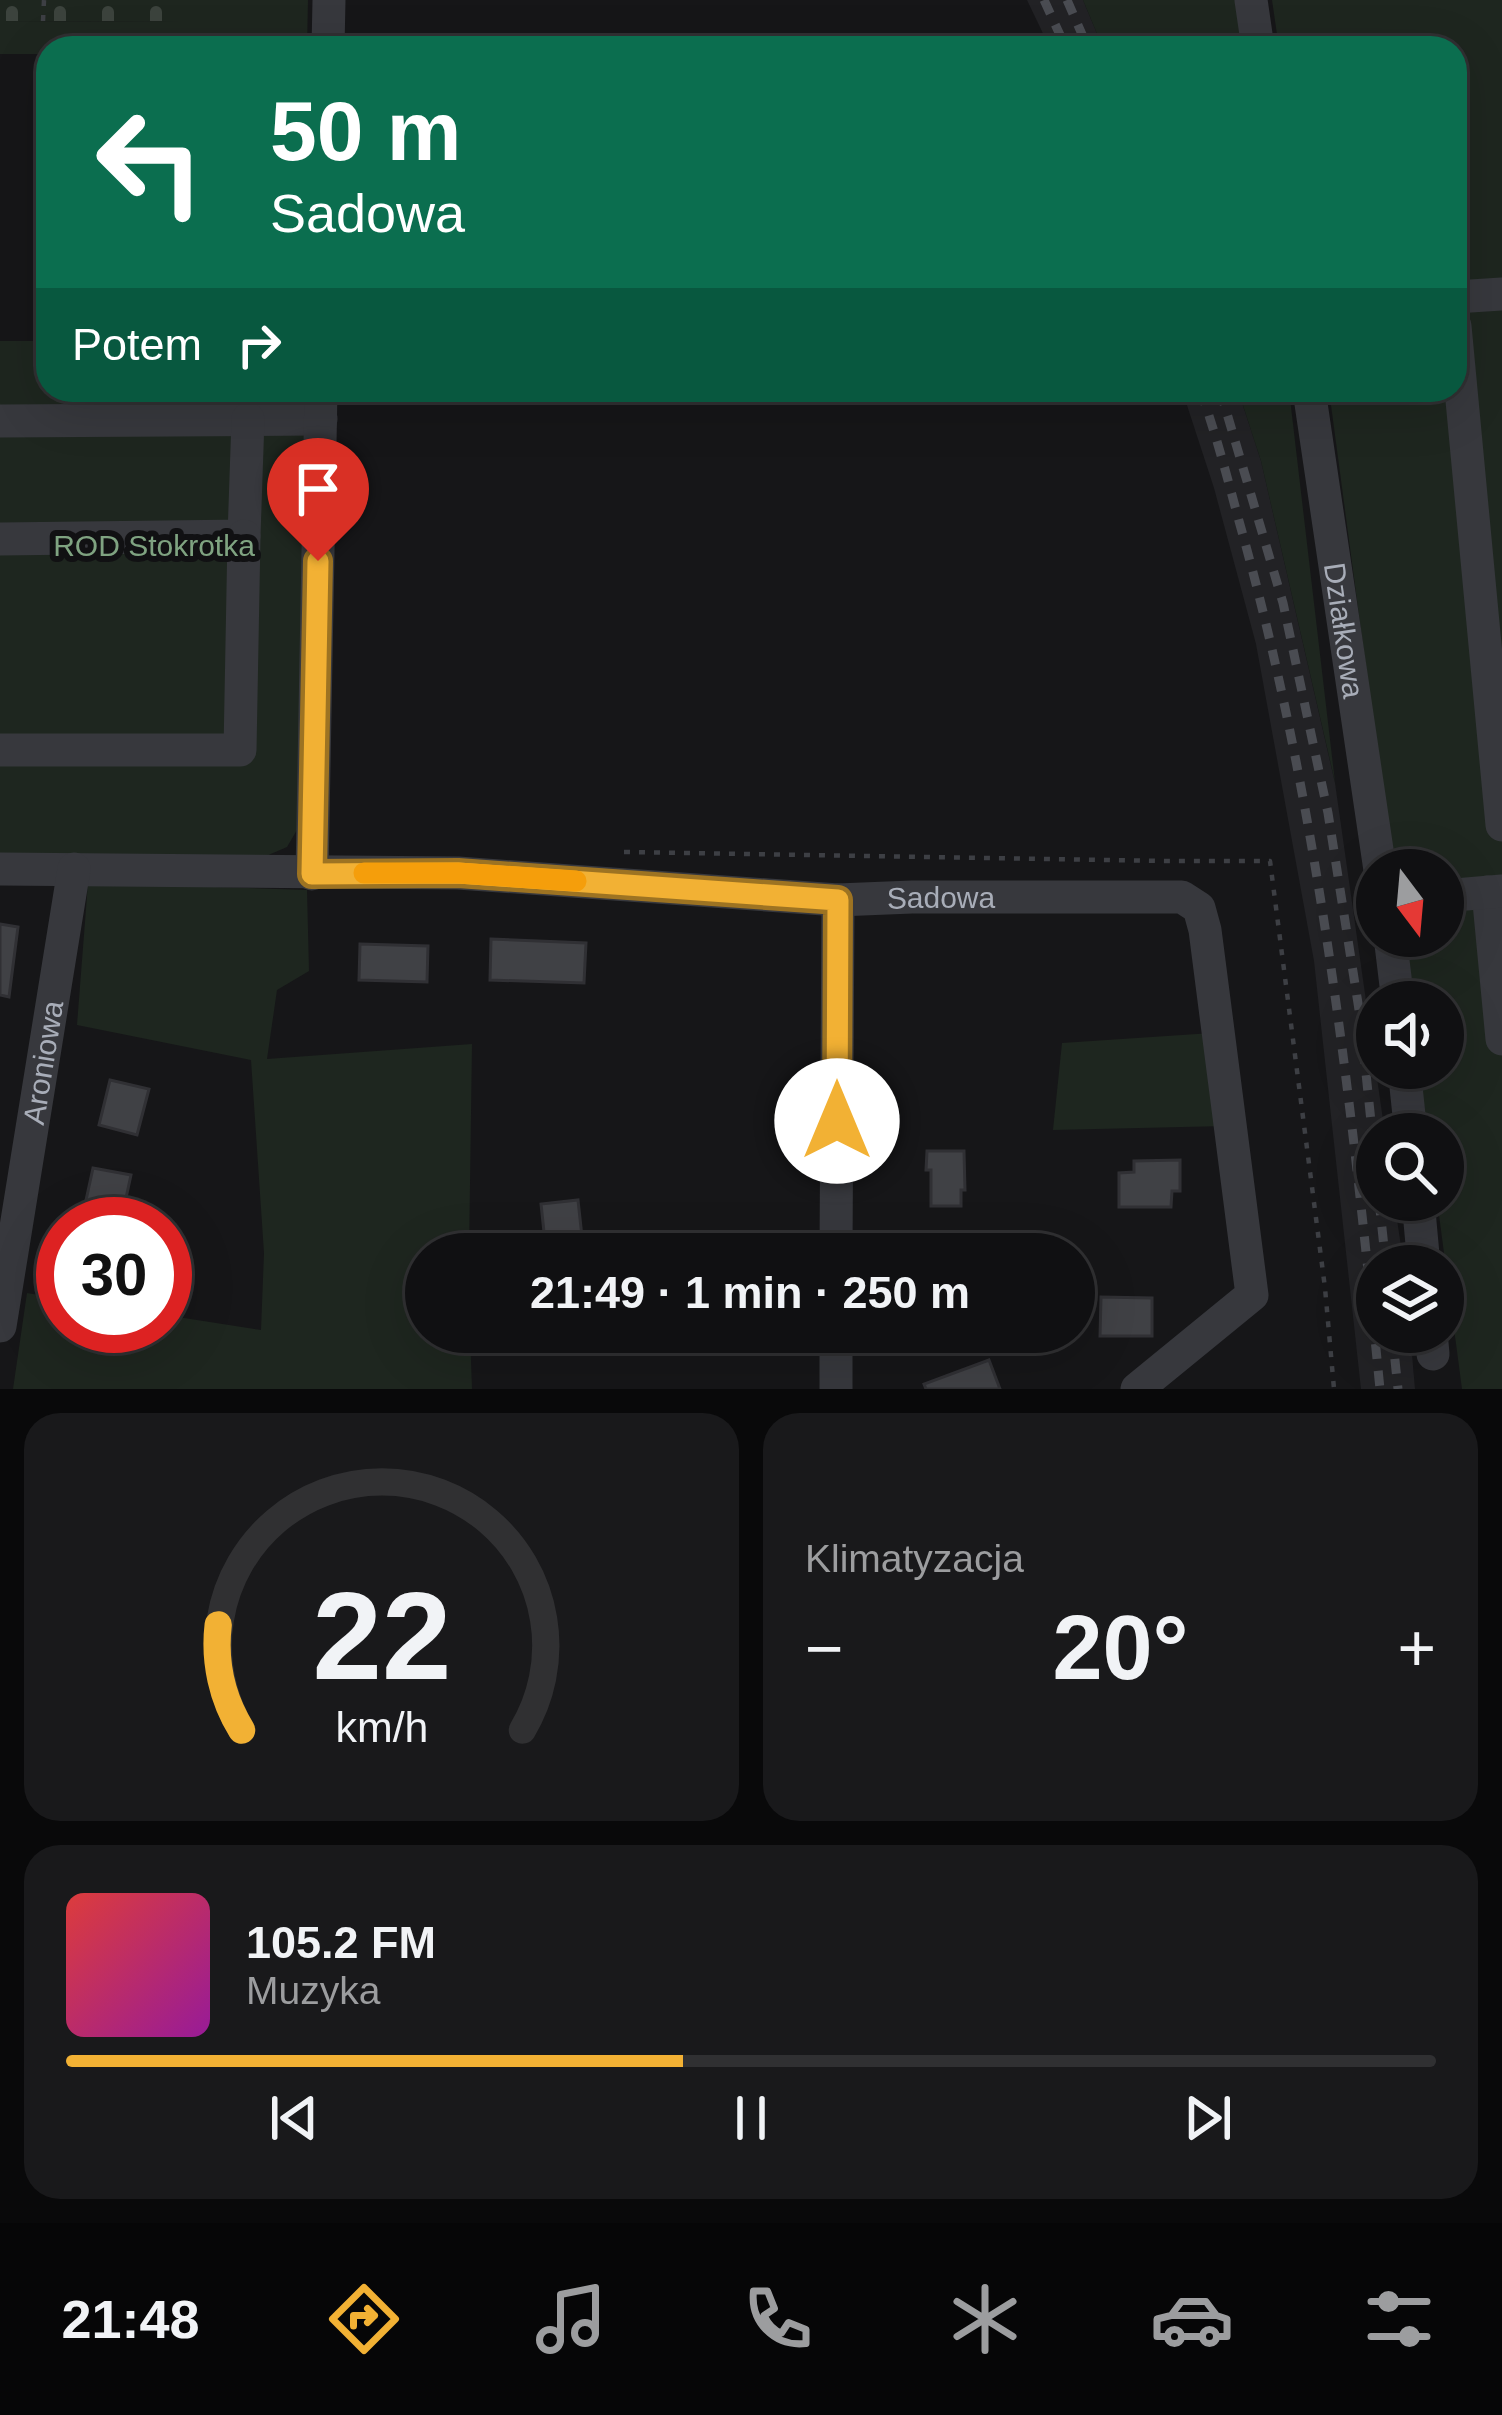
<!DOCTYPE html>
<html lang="pl">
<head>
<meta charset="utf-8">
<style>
	:root { --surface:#101012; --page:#19191b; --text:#f1f3f6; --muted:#9c9d9f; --line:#303032; --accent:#f2b134 }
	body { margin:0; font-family:Arial,sans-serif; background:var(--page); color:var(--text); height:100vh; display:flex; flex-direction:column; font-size:45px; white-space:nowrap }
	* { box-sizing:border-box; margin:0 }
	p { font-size:39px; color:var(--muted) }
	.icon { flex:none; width:66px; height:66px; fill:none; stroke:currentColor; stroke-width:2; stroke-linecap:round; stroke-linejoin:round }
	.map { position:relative; height:1389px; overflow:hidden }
	.drawer { display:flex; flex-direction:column; gap:24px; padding:24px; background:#09090a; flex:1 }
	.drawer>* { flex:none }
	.guide { position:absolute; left:36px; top:36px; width:1431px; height:366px; border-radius:36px; box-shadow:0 12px 48px #0002,0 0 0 3px var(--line); background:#0b6e4f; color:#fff; overflow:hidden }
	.needle { width:78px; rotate:164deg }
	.controls { position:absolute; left:1356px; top:849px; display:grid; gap:24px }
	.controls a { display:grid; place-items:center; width:108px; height:108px; border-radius:50%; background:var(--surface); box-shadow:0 12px 48px #0002,0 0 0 3px var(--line); font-size:60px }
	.speed { position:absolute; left:36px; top:1197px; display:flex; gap:24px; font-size:60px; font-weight:700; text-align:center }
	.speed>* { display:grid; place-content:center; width:156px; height:156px; border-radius:50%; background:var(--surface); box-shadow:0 12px 48px #0002,0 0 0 3px var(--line); line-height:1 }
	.speed .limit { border:18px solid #d22; background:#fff; color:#111 }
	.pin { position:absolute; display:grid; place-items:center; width:102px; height:102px; color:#fff; margin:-123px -51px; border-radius:50% 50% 50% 0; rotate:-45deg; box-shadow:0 0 12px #0007 }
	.pin .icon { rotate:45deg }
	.me { position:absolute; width:132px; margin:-66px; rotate:0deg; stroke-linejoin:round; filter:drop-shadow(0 0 9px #0008) }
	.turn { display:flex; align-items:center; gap:42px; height:252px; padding:0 36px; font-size:54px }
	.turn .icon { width:156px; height:156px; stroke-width:2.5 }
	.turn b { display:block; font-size:84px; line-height:102px }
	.then { display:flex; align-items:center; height:114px; padding:0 36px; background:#0003; gap:24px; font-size:45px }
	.big { font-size:90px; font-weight:600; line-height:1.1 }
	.drawer .card { flex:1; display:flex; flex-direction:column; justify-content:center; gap:18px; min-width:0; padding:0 42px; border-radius:36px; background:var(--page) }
	.drawer .dial { align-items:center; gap:0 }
	.dial svg { height:312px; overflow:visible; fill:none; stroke:var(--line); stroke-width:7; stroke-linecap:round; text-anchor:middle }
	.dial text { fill:var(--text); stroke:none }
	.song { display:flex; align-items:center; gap:36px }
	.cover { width:144px; height:144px; border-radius:18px; background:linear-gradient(135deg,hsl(0 70% 55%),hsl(300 70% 35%)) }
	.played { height:12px; border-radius:6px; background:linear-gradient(90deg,var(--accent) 45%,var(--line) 45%) }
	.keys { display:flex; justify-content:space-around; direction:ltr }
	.heat { display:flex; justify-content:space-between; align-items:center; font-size:66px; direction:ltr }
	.drawer .tiles { flex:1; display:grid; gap:24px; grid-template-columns:1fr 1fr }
	.card:last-child { grid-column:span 2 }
	.trip { position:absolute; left:405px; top:1233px; width:690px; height:120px; border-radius:60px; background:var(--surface); box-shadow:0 12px 48px #0002,0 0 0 3px var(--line); font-weight:600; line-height:120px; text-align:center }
	.dock { display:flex; height:192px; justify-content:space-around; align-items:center; background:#060607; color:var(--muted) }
	.dock .icon { width:84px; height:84px }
	.dock .active { color:var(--accent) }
	.dock b { font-size:54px; color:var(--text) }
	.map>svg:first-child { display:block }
</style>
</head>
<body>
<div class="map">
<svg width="1502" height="1389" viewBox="0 0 1502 1389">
	<defs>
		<pattern id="cemetery-stones" width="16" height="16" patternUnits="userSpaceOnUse" patternTransform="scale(3)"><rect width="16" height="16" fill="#1e261f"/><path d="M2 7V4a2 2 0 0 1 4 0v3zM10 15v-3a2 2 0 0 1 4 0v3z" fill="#3c433d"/></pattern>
	</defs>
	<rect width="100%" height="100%" fill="#161618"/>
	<g fill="#222225">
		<polygon points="1027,0 1083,0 1103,48 1050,48"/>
		<polygon points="1182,390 1238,390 1261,461 1335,783 1385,1134 1377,1134 1377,1200 1394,1200 1404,1266 1377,1266 1377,1332 1410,1332 1415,1389 1361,1389 1314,961 1256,644 1214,488"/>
	</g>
	<g fill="#1e261f">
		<polygon points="184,0 308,0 307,48 48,48 48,54 0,54 0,21 183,22"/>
		<polygon points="1083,0 1236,0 1243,48 1103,48"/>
		<polygon points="1272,0 1502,0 1502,1389 1462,1389 1437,1200 1443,1200 1443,1134 1428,1134 1419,1068 1443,1068 1443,1002 1410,1002 1401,936 1443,936 1443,870 1393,870 1329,390 1455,390 1455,48 1279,48"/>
		<polygon points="0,341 48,341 48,390 312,390 301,823 287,847 266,856 0,859"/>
		<polygon points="1238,390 1289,390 1335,782 1261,461"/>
		<polygon points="88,883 307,890 309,971 277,990 267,1059 472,1044 469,1254 426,1254 426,1332 470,1332 472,1389 13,1389 27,1293 63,1299 63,1326 165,1326 165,1315 261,1330 264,1253 251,1060 77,1025"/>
		<polygon points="1212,1033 1226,1126 1053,1130 1062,1043"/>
	</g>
	<polygon fill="url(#cemetery-stones)" points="0,0 184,0 184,22 0,21"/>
	<g fill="#404145" stroke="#303034" stroke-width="3">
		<polygon points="0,924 18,927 9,997 0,995"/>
		<polygon points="491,939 586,943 584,983 490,980"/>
		<polygon points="360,944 428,946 427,982 359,980"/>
		<polygon points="110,1080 149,1089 137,1135 99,1125"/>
		<polygon points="927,1151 964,1151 965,1190 961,1190 961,1206 931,1206 931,1170 926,1170"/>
		<polygon points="1180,1160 1180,1191 1172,1191 1171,1207 1119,1207 1119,1173 1134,1172 1134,1161"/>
		<polygon points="93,1168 131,1175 121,1221 83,1214"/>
		<polygon points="578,1200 583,1246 546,1251 541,1204"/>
		<polygon points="1101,1297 1152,1298 1152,1336 1100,1336"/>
		<polygon points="989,1360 1000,1389 926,1389 924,1384"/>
	</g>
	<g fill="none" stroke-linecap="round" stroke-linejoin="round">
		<g stroke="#3d3f44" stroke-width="4.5" stroke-dasharray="6 9" stroke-linecap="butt">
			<polyline points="43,21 44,0"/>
			<polyline points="624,852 1164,861 1270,861 1325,1288 1334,1389"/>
		</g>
		<g stroke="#37383d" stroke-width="33">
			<polyline points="1251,0 1258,48"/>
			<polyline points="328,48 329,0"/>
			<polyline points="1455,297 1502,294"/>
			<polyline points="1455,326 1502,825"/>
			<path id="s1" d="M1309,390L1380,870"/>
			<polyline points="0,421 321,419"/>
			<polyline points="0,539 244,536 248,419"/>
			<polyline points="0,750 240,750 244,536"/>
			<path id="s2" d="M0,869L458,873L838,900L912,897H1182L1199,908L1205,930L1252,1295L1137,1389"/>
			<polyline points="312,874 321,390"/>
			<polyline points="1488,892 1502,1039"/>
			<polyline points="1443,896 1502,891"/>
			<polyline points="1390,936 1398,1002"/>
			<polyline points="1404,1068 1411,1134"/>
			<polyline points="1418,1200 1424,1266"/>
			<polyline points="836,1254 838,900"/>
			<path id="s3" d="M0,1326L74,869"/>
			<polyline points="1431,1332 1433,1354"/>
			<polyline points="836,1389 836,1332"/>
		</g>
		<g stroke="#4a4c52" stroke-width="9" stroke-dasharray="15 12" stroke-linecap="butt">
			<polyline points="1044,0 1066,48"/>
			<polyline points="1067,0 1088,48"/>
			<path d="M1200,390C1216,433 1227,477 1239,521C1319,804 1351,1097 1380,1389"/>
			<polyline points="1220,390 1283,603 1328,813 1360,1016 1377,1179"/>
			<polyline points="1379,1200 1386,1266"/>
			<polyline points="1392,1332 1398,1389"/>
		</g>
	</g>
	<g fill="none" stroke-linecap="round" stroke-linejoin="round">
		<defs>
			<polyline id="route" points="318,561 312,874 458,873 838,900 837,1121"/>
		</defs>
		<use href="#route" stroke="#9d7322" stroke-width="30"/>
		<use href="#route" stroke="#f2b134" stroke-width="21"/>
		<polyline stroke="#f59e0b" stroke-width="21" points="364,873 458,873 576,881"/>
	</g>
	<g text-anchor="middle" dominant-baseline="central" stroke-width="12" stroke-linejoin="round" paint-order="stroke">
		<g font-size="30" fill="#7fa381" stroke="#111113">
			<text x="154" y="545">ROD Stokrotka</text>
		</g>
		<g font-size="30" fill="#a8adb8" stroke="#111113">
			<text stroke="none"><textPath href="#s1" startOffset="243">Działkowa</textPath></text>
			<text stroke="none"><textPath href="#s2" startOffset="942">Sadowa</textPath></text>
			<text stroke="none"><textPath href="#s3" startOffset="267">Aroniowa</textPath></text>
		</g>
	</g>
</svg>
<div class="controls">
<a><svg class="needle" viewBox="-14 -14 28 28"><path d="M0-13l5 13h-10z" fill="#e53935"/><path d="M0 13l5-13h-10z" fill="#9c9d9f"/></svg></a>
<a><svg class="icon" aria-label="sound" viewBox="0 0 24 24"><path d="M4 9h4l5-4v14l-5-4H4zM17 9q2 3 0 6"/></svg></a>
<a><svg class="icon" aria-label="search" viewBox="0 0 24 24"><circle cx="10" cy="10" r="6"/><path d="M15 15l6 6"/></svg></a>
<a><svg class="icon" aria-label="layers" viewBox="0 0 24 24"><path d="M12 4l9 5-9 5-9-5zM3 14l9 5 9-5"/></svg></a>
</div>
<div class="speed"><div class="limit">30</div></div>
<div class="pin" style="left:318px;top:561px;background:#d93025"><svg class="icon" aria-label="arrive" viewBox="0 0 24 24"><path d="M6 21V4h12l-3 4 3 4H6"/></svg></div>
<svg class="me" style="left:837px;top:1121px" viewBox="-20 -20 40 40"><circle r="19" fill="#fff"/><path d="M0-13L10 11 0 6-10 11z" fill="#f2b134"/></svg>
<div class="trip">21:49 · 1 min · 250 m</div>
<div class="guide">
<div class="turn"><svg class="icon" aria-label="left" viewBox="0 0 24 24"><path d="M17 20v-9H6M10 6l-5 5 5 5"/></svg><div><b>50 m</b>Sadowa</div></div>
<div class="then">Potem<svg class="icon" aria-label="right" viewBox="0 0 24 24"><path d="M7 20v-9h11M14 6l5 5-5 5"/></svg></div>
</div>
</div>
<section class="drawer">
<div class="tiles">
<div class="card dial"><svg viewBox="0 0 100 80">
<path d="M14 69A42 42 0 1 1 86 69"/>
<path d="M14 69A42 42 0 0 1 8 42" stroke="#f2b134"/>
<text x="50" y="56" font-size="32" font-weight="700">22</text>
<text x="50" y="72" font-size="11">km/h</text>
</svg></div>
<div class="card"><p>Klimatyzacja</p>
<div class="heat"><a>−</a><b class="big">20°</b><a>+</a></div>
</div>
<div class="card">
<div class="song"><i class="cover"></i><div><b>105.2 FM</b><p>Muzyka</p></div></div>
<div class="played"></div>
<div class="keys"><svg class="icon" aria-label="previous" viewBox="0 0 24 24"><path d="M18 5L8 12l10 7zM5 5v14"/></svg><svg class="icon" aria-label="pause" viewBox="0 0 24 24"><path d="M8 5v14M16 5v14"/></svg><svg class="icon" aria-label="next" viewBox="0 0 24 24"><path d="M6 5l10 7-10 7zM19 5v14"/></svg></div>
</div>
</div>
</section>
<nav class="dock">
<b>21:48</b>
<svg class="icon active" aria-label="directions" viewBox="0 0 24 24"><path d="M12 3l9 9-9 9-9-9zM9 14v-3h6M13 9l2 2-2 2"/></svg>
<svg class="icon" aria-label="music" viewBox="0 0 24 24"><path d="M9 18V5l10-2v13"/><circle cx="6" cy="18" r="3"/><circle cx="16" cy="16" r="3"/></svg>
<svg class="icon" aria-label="phone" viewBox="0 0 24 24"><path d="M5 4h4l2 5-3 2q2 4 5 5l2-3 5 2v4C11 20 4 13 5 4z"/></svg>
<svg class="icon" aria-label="climate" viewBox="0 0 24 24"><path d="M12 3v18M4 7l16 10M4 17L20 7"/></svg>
<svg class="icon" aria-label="car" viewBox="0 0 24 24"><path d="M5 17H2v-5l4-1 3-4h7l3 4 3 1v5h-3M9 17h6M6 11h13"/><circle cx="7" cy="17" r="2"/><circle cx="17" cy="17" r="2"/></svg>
<svg class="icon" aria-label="filters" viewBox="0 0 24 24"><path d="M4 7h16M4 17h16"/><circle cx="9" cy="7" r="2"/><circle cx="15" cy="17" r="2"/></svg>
</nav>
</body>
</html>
